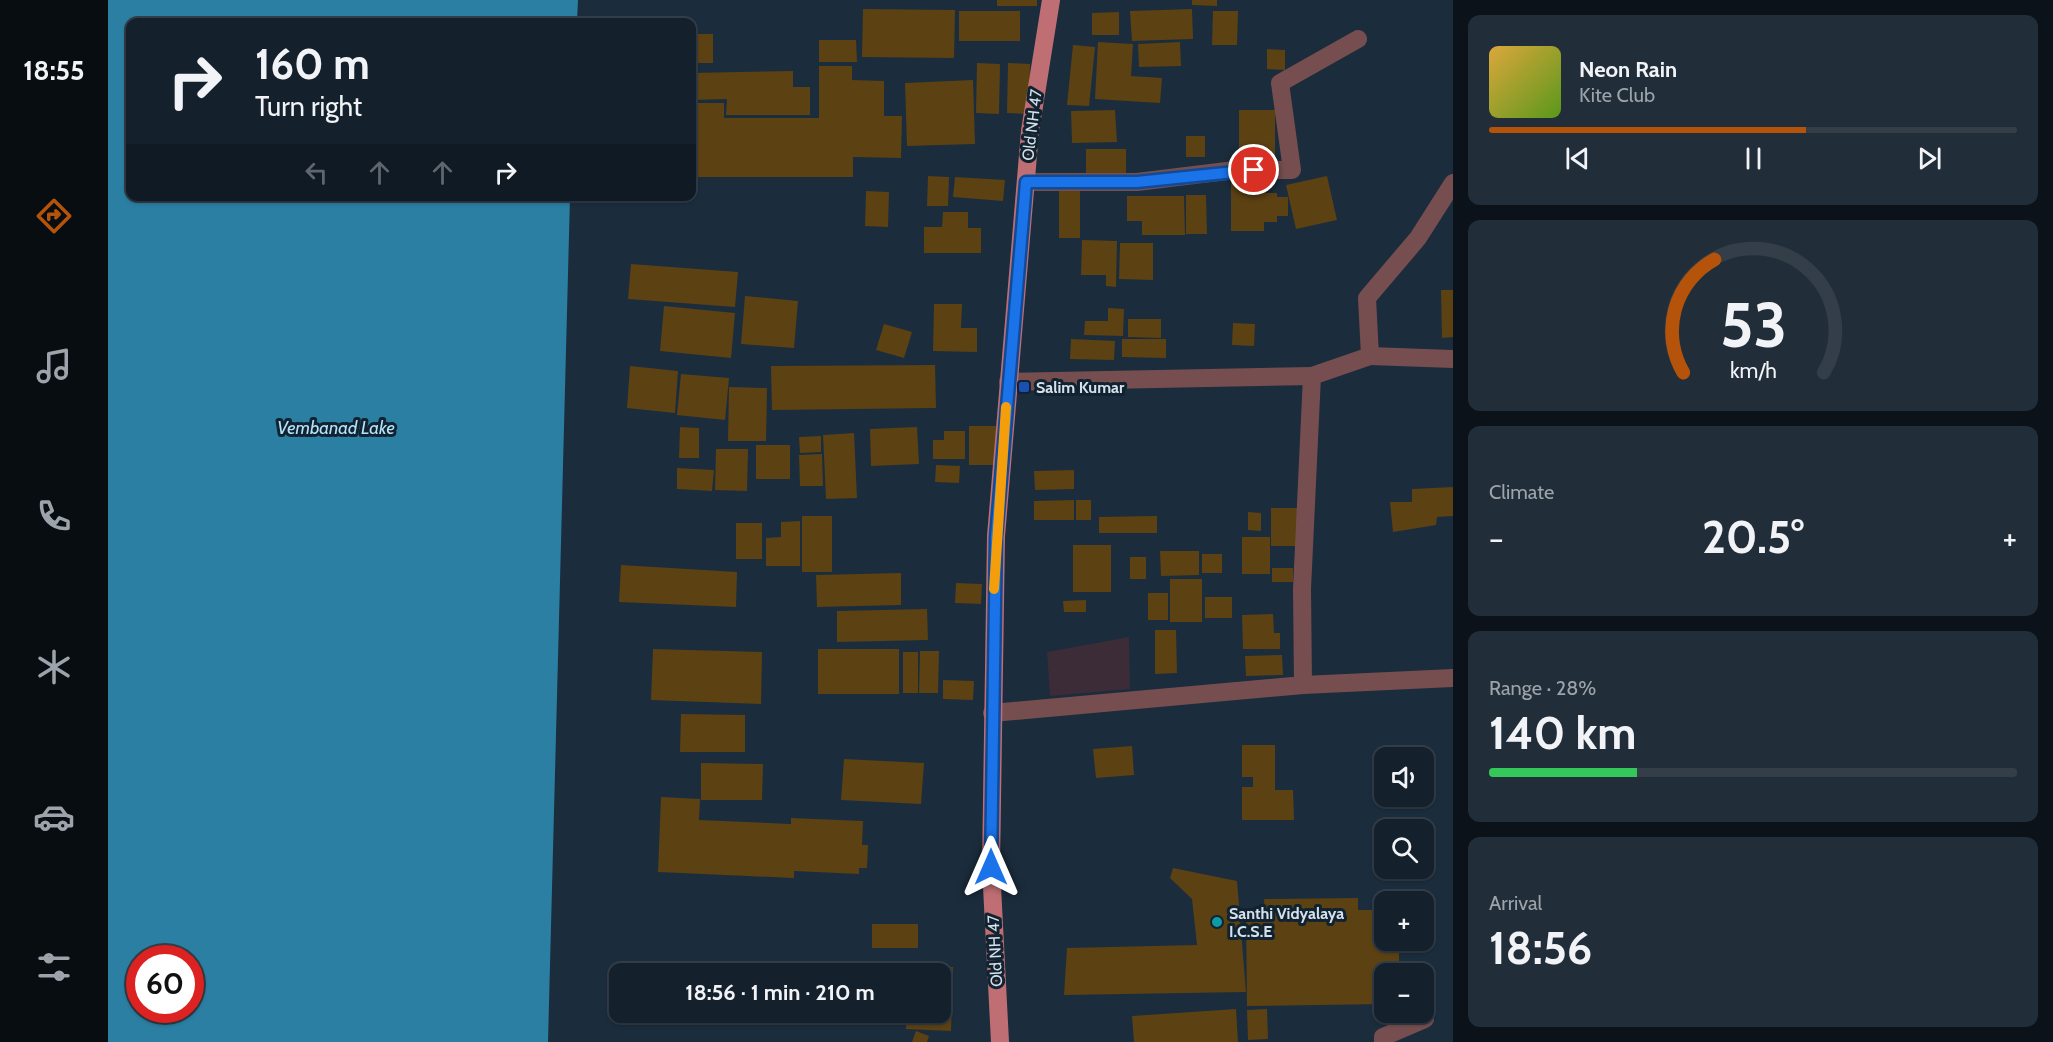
<!DOCTYPE html>
<html lang="en">
<head>
<meta charset="utf-8">
<style>
	:root { --surface:#14212d; --page:#212e39; --text:#f1f3f6; --muted:#9da3aa; --line:#333e49; --accent:#b45309 }
	body { margin:0; font-family:Cabin,sans-serif; background:var(--page); color:var(--text); height:100vh; display:flex; flex-direction:column; font-size:22px; white-space:nowrap }
	* { box-sizing:border-box; margin:0 }
	p { font-size:20px; color:var(--muted) }
	.icon { flex:none; width:33px; height:33px; fill:none; stroke:currentColor; stroke-width:2; stroke-linecap:round; stroke-linejoin:round }
	.map { position:relative; flex:1; overflow:hidden }
	.panel { display:flex; flex-direction:column; gap:15px; padding:15px; background:#0b1219; width:600px }
	.panel>* { flex:none }
	.guide { position:absolute; left:18px; top:18px; width:570px; height:183px; border-radius:12px; box-shadow:0 2px 4px #0004,0 0 0 2px var(--line); background:#14212d; color:var(--text); overflow:hidden }
	.tools { position:absolute; left:1266px; top:747px; display:grid; gap:12px }
	.tools a { display:grid; place-items:center; width:60px; height:60px; border-radius:12px; background:var(--surface); box-shadow:0 2px 4px #0004,0 0 0 2px var(--line); font-size:30px }
	.speed { position:absolute; left:18px; top:945px; display:flex; gap:12px; font-size:30px; font-weight:700; text-align:center }
	.speed>* { display:grid; place-content:center; width:78px; height:78px; border-radius:50%; background:var(--surface); box-shadow:0 2px 4px #0004,0 0 0 2px var(--line); line-height:1 }
	.speed .limit { border:9px solid #d22; background:#fff; color:#111 }
	.pin { position:absolute; display:grid; place-items:center; width:51px; height:51px; color:#fff; margin:-26px; border:3px solid #fff; border-radius:50%; box-shadow:0 2px 6px #0007 }
	.me { position:absolute; width:66px; margin:-33px; rotate:0deg; stroke-linejoin:round; filter:drop-shadow(0 0 4px #0008) }
	.turn { display:flex; align-items:center; gap:21px; height:126px; padding:0 30px; font-size:27px }
	.turn .icon { width:78px; height:78px; stroke-width:2.5 }
	.turn b { display:block; font-size:42px; line-height:51px }
	.lanes { display:flex; align-items:center; height:57px; padding:0 30px; background:#0003; justify-content:center; gap:30px; direction:ltr }
	.lanes .off { opacity:.35 }
	.big { font-size:45px; font-weight:700; line-height:1.1 }
	.panel .tile { flex:1; display:flex; flex-direction:column; justify-content:center; gap:9px; min-width:0; padding:0 21px; border-radius:12px; background:var(--page) }
	.panel .dial { align-items:center; gap:0 }
	.dial svg { height:156px; overflow:visible; fill:none; stroke:var(--line); stroke-width:7; stroke-linecap:round; text-anchor:middle }
	.dial text { fill:var(--text); stroke:none }
	.song { display:flex; align-items:center; gap:18px }
	.cover { width:72px; height:72px; border-radius:9px; background:linear-gradient(135deg,hsl(40 70% 55%),hsl(90 70% 35%)) }
	.played { height:6px; border-radius:3px; background:linear-gradient(90deg,var(--accent) 60%,var(--line) 60%) }
	.keys { display:flex; justify-content:space-around; direction:ltr }
	.heat { display:flex; justify-content:space-between; align-items:center; font-size:33px; direction:ltr }
	.charge { height:9px; border-radius:4px; background:linear-gradient(90deg,#34c759 28%,var(--line) 0) }
	.trip { position:absolute; left:501px; top:963px; width:342px; height:60px; border-radius:12px; background:var(--surface); box-shadow:0 2px 4px #0004,0 0 0 2px var(--line); font-weight:700; line-height:60px; text-align:center }
	main { display:flex; flex:1; min-height:0 }
	.menu { display:flex; flex-direction:column; width:108px; justify-content:space-around; align-items:center; background:#080d12; color:var(--muted) }
	.menu .icon { width:42px; height:42px }
	.menu .active { color:var(--accent) }
	.menu b { font-size:27px; color:var(--text) }
	.map>svg:first-child { display:block }
</style>
</head>
<body>
<main>
<nav class="menu">
<b>18:55</b>
<svg class="icon active" aria-label="directions" viewBox="0 0 24 24"><path d="M12 3l9 9-9 9-9-9zM9 14v-3h6M13 9l2 2-2 2"/></svg>
<svg class="icon" aria-label="music" viewBox="0 0 24 24"><path d="M9 18V5l10-2v13"/><circle cx="6" cy="18" r="3"/><circle cx="16" cy="16" r="3"/></svg>
<svg class="icon" aria-label="phone" viewBox="0 0 24 24"><path d="M5 4h4l2 5-3 2q2 4 5 5l2-3 5 2v4C11 20 4 13 5 4z"/></svg>
<svg class="icon" aria-label="climate" viewBox="0 0 24 24"><path d="M12 3v18M4 7l16 10M4 17L20 7"/></svg>
<svg class="icon" aria-label="car" viewBox="0 0 24 24"><path d="M5 17H2v-5l4-1 3-4h7l3 4 3 1v5h-3M9 17h6M6 11h13"/><circle cx="7" cy="17" r="2"/><circle cx="17" cy="17" r="2"/></svg>
<svg class="icon" aria-label="filters" viewBox="0 0 24 24"><path d="M4 7h16M4 17h16"/><circle cx="9" cy="7" r="2"/><circle cx="15" cy="17" r="2"/></svg>
</nav>
<div class="map">
<svg width="1345" height="1042" viewBox="0 0 1345 1042">
	<rect width="100%" height="100%" fill="#1b2c3c"/>
	<polygon fill="#3b2c38" points="1021,637 1022,689 942,696 939,652"/>
	<path fill="#2b7fa2" fill-rule="evenodd" d="M0,0H470L469,22H22V196L462,197L440,1042H0ZM32,958H82V1010H32Z"/>
	<g fill="#5c4113">
		<rect x="889" y="0" width="40" height="6"/>
		<polygon points="1084,0 1109,0 1109,6 1084,5"/>
		<polygon points="755,9 847,10 846,58 754,57"/>
		<polygon points="1084,9 1085,39 1024,41 1022,11"/>
		<rect x="851" y="11" width="61" height="30"/>
		<polygon points="1105,11 1130,11 1129,45 1104,45"/>
		<polygon points="1011,12 1011,35 984,35 984,13"/>
		<rect x="584" y="34" width="21" height="29"/>
		<polygon points="711,40 748,40 749,62 711,62"/>
		<polygon points="990,42 1025,44 1023,76 1054,78 1052,103 987,99"/>
		<polygon points="1072,42 1073,66 1031,67 1030,44"/>
		<polygon points="965,45 987,47 981,106 959,105"/>
		<polygon points="1159,49 1177,50 1177,70 1159,69"/>
		<polygon points="869,63 892,64 891,114 868,113"/>
		<polygon points="900,63 922,64 921,114 899,113"/>
		<polygon points="711,66 744,66 744,80 776,81 776,116 794,116 793,158 745,157 745,177 584,177 584,103 616,103 616,118 711,118"/>
		<polygon points="685,71 685,87 702,87 702,115 618,115 619,99 586,100 584,73"/>
		<polygon points="865,80 867,144 799,146 797,83"/>
		<polygon points="1007,110 1009,142 964,143 963,111"/>
		<polygon points="1131,110 1167,110 1167,155 1131,154"/>
		<rect x="1078" y="136" width="19" height="21"/>
		<rect x="978" y="149" width="40" height="24"/>
		<polygon points="820,176 841,177 840,206 819,206"/>
		<polygon points="1219,176 1229,220 1188,229 1178,185"/>
		<polygon points="847,177 897,180 895,201 845,197"/>
		<polygon points="1123,178 1158,178 1158,193 1169,193 1169,197 1180,197 1180,216 1169,216 1169,222 1156,222 1156,231 1123,231"/>
		<polygon points="758,191 781,192 780,227 757,226"/>
		<rect x="951" y="191" width="21" height="47"/>
		<polygon points="1078,195 1098,195 1099,234 1078,234"/>
		<polygon points="1019,196 1076,196 1077,235 1034,235 1034,221 1019,221"/>
		<polygon points="835,212 860,212 860,228 873,228 873,253 816,253 816,227 834,227"/>
		<polygon points="974,240 1009,241 1008,287 998,286 998,275 973,275"/>
		<polygon points="1012,243 1045,243 1045,280 1011,279"/>
		<polygon points="523,264 630,272 627,307 520,299"/>
		<polygon points="1333,290 1345,290 1345,337 1334,338"/>
		<polygon points="637,296 690,301 686,348 633,344"/>
		<polygon points="826,304 854,304 853,328 869,328 869,352 825,351"/>
		<polygon points="556,306 627,313 623,358 552,351"/>
		<polygon points="1000,308 1016,309 1015,336 976,335 977,321 1000,321"/>
		<polygon points="1020,319 1053,319 1053,338 1020,337"/>
		<polygon points="1125,323 1147,324 1146,346 1124,345"/>
		<polygon points="776,324 804,332 796,358 768,350"/>
		<polygon points="963,339 1007,341 1006,360 962,359"/>
		<polygon points="1014,339 1058,339 1058,358 1014,357"/>
		<polygon points="827,365 828,408 664,410 663,366"/>
		<polygon points="522,366 570,371 567,413 519,408"/>
		<polygon points="573,374 621,378 617,420 569,415"/>
		<polygon points="621,387 659,388 658,441 620,441"/>
		<rect x="861" y="426" width="27" height="39"/>
		<polygon points="572,427 591,428 591,458 571,458"/>
		<polygon points="809,427 811,464 763,466 762,429"/>
		<polygon points="836,431 857,431 857,459 825,459 825,440 836,440"/>
		<polygon points="746,433 749,498 718,499 715,435"/>
		<polygon points="713,436 713,452 692,453 691,437"/>
		<rect x="648" y="445" width="34" height="34"/>
		<polygon points="608,449 640,449 639,491 607,490"/>
		<polygon points="714,454 715,486 692,486 691,455"/>
		<polygon points="828,465 852,466 851,483 827,482"/>
		<polygon points="569,468 606,470 604,491 569,489"/>
		<polygon points="966,470 966,489 927,490 926,471"/>
		<polygon points="1345,487 1345,516 1329,517 1328,525 1285,532 1282,502 1304,502 1304,489"/>
		<polygon points="966,500 966,520 926,520 926,501"/>
		<rect x="968" y="500" width="15" height="20"/>
		<rect x="1163" y="508" width="28" height="38"/>
		<polygon points="1140,512 1153,513 1153,531 1140,530"/>
		<rect x="694" y="516" width="30" height="56"/>
		<polygon points="1049,516 1049,533 991,533 991,517"/>
		<polygon points="692,521 692,566 658,566 658,538 673,537 673,522"/>
		<rect x="628" y="523" width="26" height="36"/>
		<rect x="1134" y="537" width="28" height="37"/>
		<rect x="965" y="545" width="38" height="47"/>
		<polygon points="1052,551 1091,551 1091,575 1053,576"/>
		<rect x="1094" y="554" width="20" height="19"/>
		<rect x="1022" y="557" width="16" height="22"/>
		<polygon points="513,565 629,572 628,607 511,602"/>
		<rect x="1164" y="568" width="21" height="14"/>
		<polygon points="793,573 793,605 709,607 708,575"/>
		<rect x="1062" y="579" width="32" height="43"/>
		<polygon points="848,583 874,584 873,604 847,603"/>
		<rect x="1040" y="593" width="20" height="27"/>
		<rect x="1097" y="597" width="27" height="21"/>
		<polygon points="978,600 978,612 956,612 955,601"/>
		<polygon points="819,609 820,640 729,642 729,611"/>
		<polygon points="1165,614 1166,633 1172,633 1172,649 1135,649 1134,615"/>
		<polygon points="1047,630 1068,630 1069,673 1047,674"/>
		<polygon points="545,649 654,652 653,704 543,700"/>
		<rect x="710" y="649" width="81" height="45"/>
		<polygon points="812,651 831,651 830,693 811,693"/>
		<rect x="795" y="652" width="15" height="41"/>
		<polygon points="1174,655 1175,675 1138,676 1137,656"/>
		<polygon points="835,680 866,681 865,700 835,699"/>
		<polygon points="573,714 637,715 637,752 572,752"/>
		<polygon points="1134,745 1167,745 1167,790 1185,790 1186,820 1134,820 1134,787 1145,787 1145,777 1134,777"/>
		<polygon points="1024,746 1026,775 988,778 985,749"/>
		<polygon points="736,759 816,763 813,804 733,800"/>
		<polygon points="593,763 655,764 654,800 593,800"/>
		<polygon points="553,797 592,799 591,820 683,824 683,818 755,821 754,845 760,845 759,868 751,868 751,874 686,871 686,878 550,872"/>
		<polygon points="1065,868 1129,881 1138,992 956,995 959,948 1089,945 1084,899 1062,878"/>
		<polygon points="1250,898 1250,910 1276,910 1276,940 1291,940 1291,974 1276,974 1276,1004 1139,1006 1138,913 1157,912 1156,899"/>
		<rect x="764" y="924" width="46" height="24"/>
		<polygon points="808,966 845,967 843,1031 798,1029 799,1012 832,1012 832,974 807,974"/>
		<polygon points="1128,1009 1130,1042 1026,1042 1024,1016"/>
		<polygon points="1159,1009 1160,1039 1140,1040 1139,1010"/>
		<polygon points="808,1031 821,1036 819,1042 804,1042"/>
	</g>
	<g fill="none" stroke-linecap="round" stroke-linejoin="round">
		<g stroke="#764e4f" stroke-width="18">
			<polyline points="918,182 1029,182 1127,170 1184,170 1172,83 1250,39"/>
			<polyline points="1262,356 1345,359"/>
			<polyline points="900,382 1204,376"/>
			<polyline points="1195,685 1345,678"/>
			<polyline points="884,713 1195,685 1194,589 1204,376 1262,356 1259,298 1310,238 1345,183"/>
			<polyline points="1275,1042 1275,1037 1317,1019"/>
		</g>
		<polyline stroke="#bf6f73" stroke-width="18" points="892,1042 883,867 888,536 922,131 943,0"/>
	</g>
	<g fill="none" stroke-linecap="round" stroke-linejoin="round">
		<defs>
			<polyline id="route" points="883,867 888,537 918,182 1029,182 1146,170"/>
		</defs>
		<use href="#route" stroke="#114b97" stroke-width="15"/>
		<use href="#route" stroke="#1a73e8" stroke-width="10"/>
		<polyline stroke="#f59e0b" stroke-width="10" points="886,589 898,407"/>
	</g>
	<rect fill="#1a4fb4" stroke="#112231" stroke-width="2" x="910" y="381" width="12" height="12" rx="3"/>
	<circle fill="#0f9aa8" stroke="#112231" stroke-width="2" cx="1109" cy="922" r="6"/>
	<g text-anchor="middle" dominant-baseline="central" stroke-width="6" stroke-linejoin="round" paint-order="stroke">
		<g font-size="16" fill="#d5e0ea" stroke="#112231">
			<text transform="translate(924 125) rotate(-83)">Old NH 47</text>
			<text transform="translate(887 951) rotate(-93)">Old NH 47</text>
		</g>
		<g font-size="16" font-weight="bold" fill="#d5e0ea" stroke="#112231" text-anchor="start">
			<text x="928" y="387">Salim Kumar</text>
			<text x="1121" y="913">Santhi Vidyalaya<tspan x="1121" dy="18">I.C.S.E</tspan></text>
		</g>
		<g font-size="18" font-style="italic" fill="#b4e4fc" stroke="#112231">
			<text x="228" y="428">Vembanad Lake</text>
		</g>
	</g>
</svg>
<div class="tools">
<a><svg class="icon" aria-label="sound" viewBox="0 0 24 24"><path d="M4 9h4l5-4v14l-5-4H4zM17 9q2 3 0 6"/></svg></a>
<a><svg class="icon" aria-label="search" viewBox="0 0 24 24"><circle cx="10" cy="10" r="6"/><path d="M15 15l6 6"/></svg></a>
<a>+</a>
<a>−</a>
</div>
<div class="speed"><div class="limit">60</div></div>
<div class="pin" style="left:1146px;top:170px;background:#d93025"><svg class="icon" aria-label="arrive" viewBox="0 0 24 24"><path d="M6 21V4h12l-3 4 3 4H6"/></svg></div>
<svg class="me" style="left:883px;top:867px" viewBox="-20 -20 40 40"><path d="M0-17L14 15 0 8-14 15z" fill="#1a73e8" stroke="#fff" stroke-width="4"/></svg>
<div class="trip">18:56 · 1 min · 210 m</div>
<div class="guide">
<div class="turn"><svg class="icon" aria-label="right" viewBox="0 0 24 24"><path d="M7 20v-9h11M14 6l5 5-5 5"/></svg><div><b>160 m</b>Turn right</div></div>
<div class="lanes"><svg class="icon off" aria-label="left" viewBox="0 0 24 24"><path d="M17 20v-9H6M10 6l-5 5 5 5"/></svg><svg class="icon off" aria-label="ahead" viewBox="0 0 24 24"><path d="M12 20V5M6 11l6-6 6 6"/></svg><svg class="icon off" aria-label="ahead" viewBox="0 0 24 24"><path d="M12 20V5M6 11l6-6 6 6"/></svg><svg class="icon" aria-label="right" viewBox="0 0 24 24"><path d="M7 20v-9h11M14 6l5 5-5 5"/></svg></div>
</div>
</div>
<section class="panel">
<div class="tile">
<div class="song"><i class="cover"></i><div><b>Neon Rain</b><p>Kite Club</p></div></div>
<div class="played"></div>
<div class="keys"><svg class="icon" aria-label="previous" viewBox="0 0 24 24"><path d="M18 5L8 12l10 7zM5 5v14"/></svg><svg class="icon" aria-label="pause" viewBox="0 0 24 24"><path d="M8 5v14M16 5v14"/></svg><svg class="icon" aria-label="next" viewBox="0 0 24 24"><path d="M6 5l10 7-10 7zM19 5v14"/></svg></div>
</div>
<div class="tile dial"><svg viewBox="0 0 100 80">
<path d="M14 69A42 42 0 1 1 86 69"/>
<path d="M14 69A42 42 0 0 1 30 11" stroke="#b45309"/>
<text x="50" y="56" font-size="32" font-weight="700">53</text>
<text x="50" y="72" font-size="11">km/h</text>
</svg></div>
<div class="tile"><p>Climate</p>
<div class="heat"><a>−</a><b class="big">20.5°</b><a>+</a></div>
</div>
<div class="tile"><p>Range · 28%</p><b class="big">140 km</b><div class="charge"></div></div>
<div class="tile"><p>Arrival</p><b class="big">18:56</b></div>
</section>
</main>
</body>
</html>
